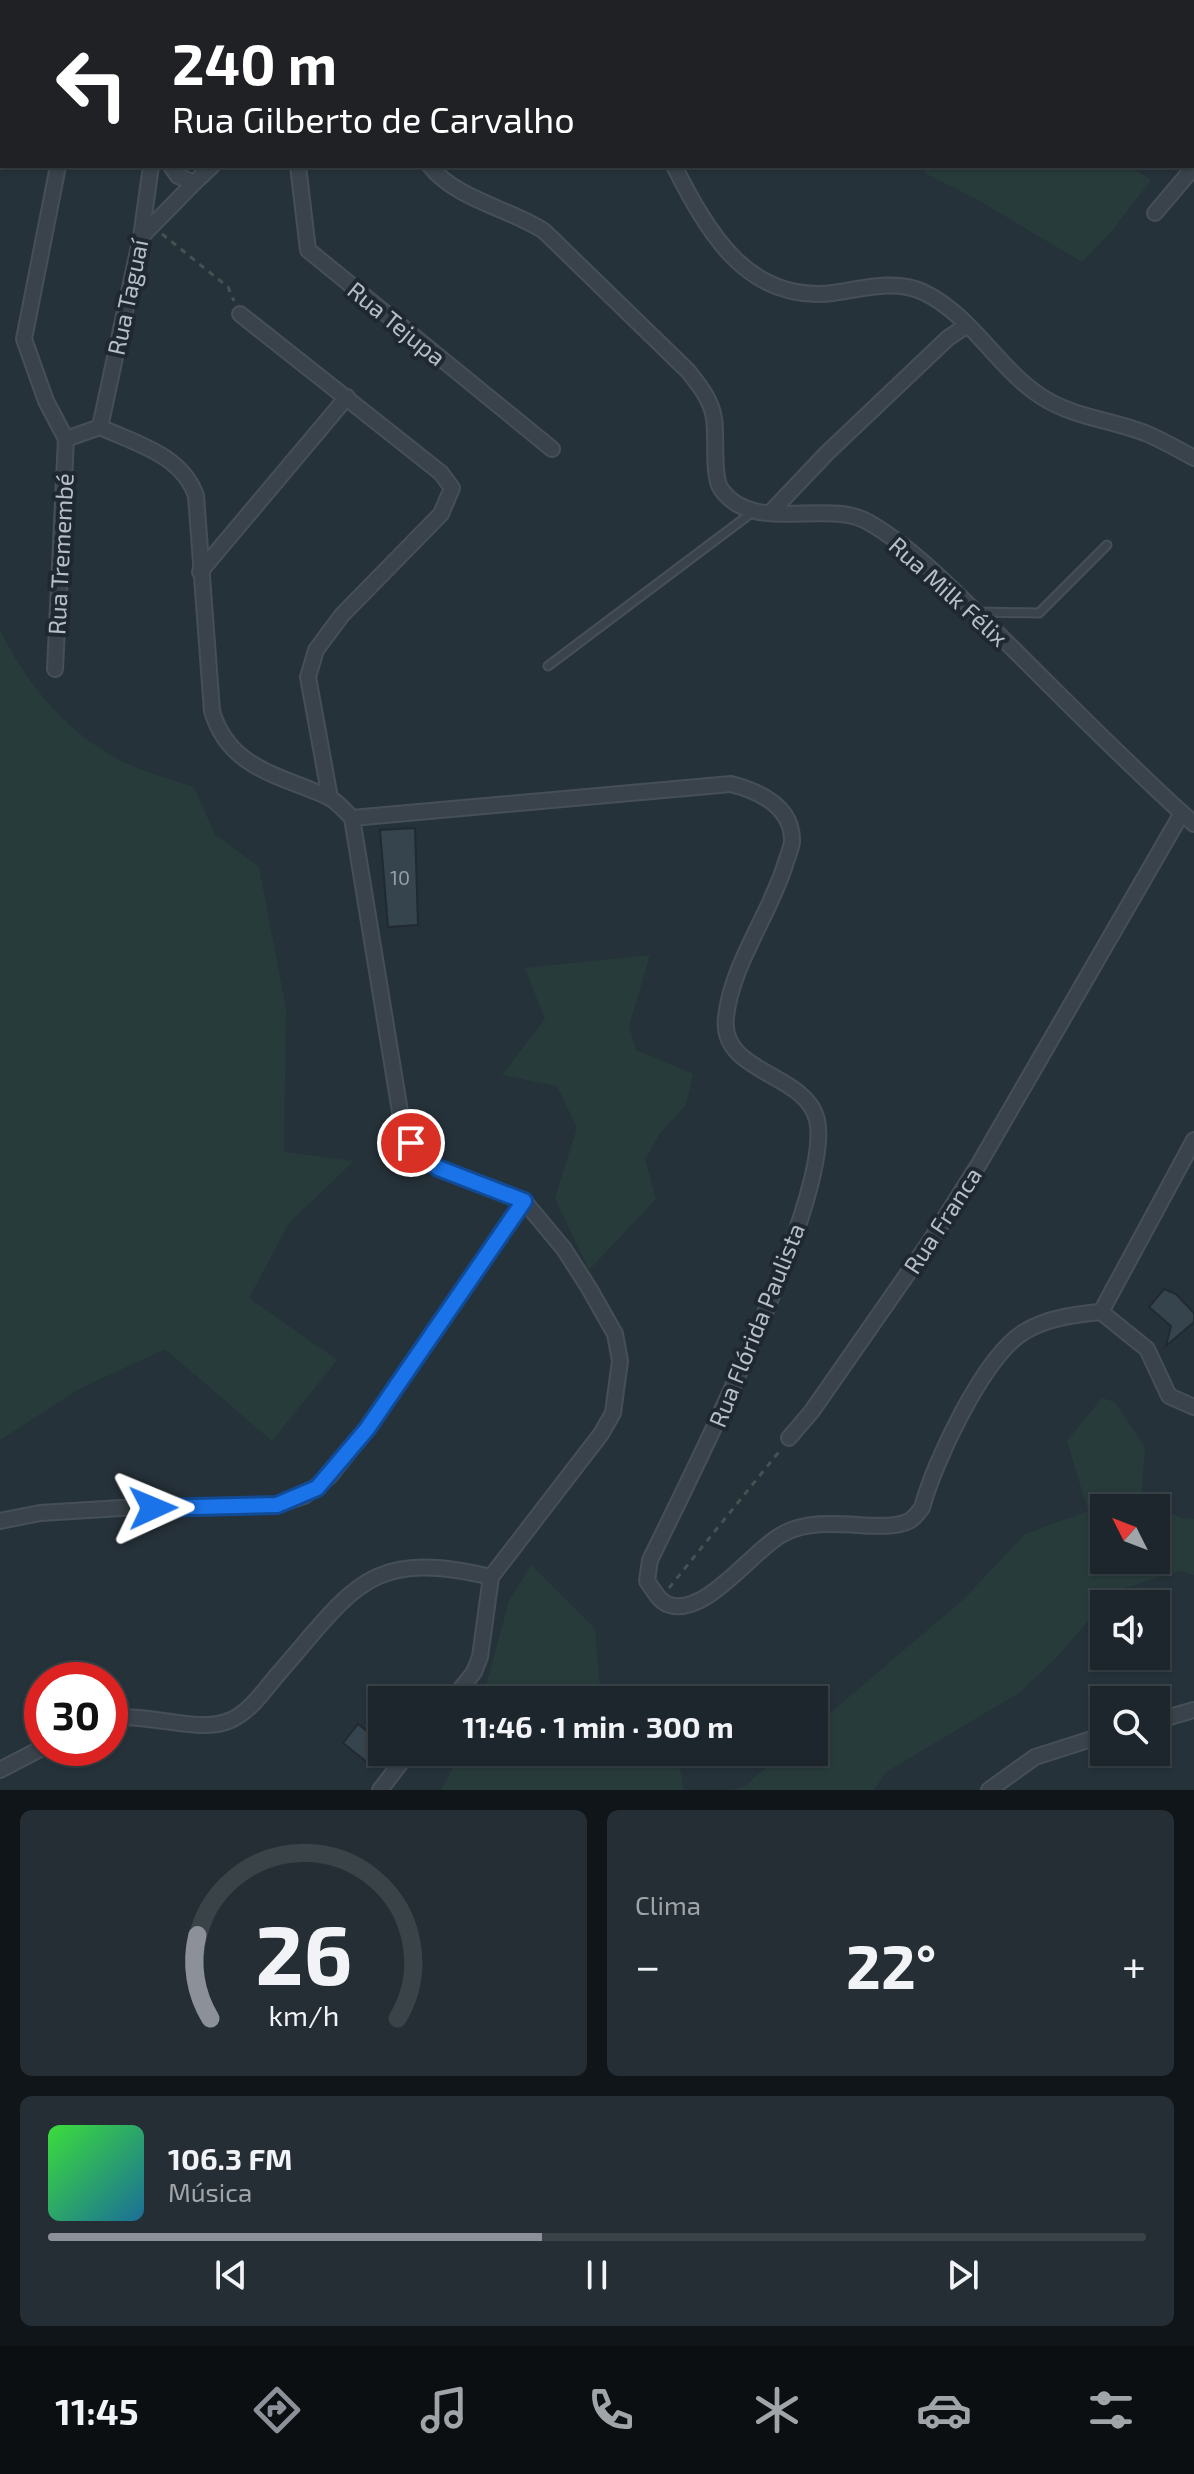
<!DOCTYPE html>
<html lang="pt">
<head>
<meta charset="utf-8">
<style>
	:root { --surface:#1c262c; --page:#252e34; --text:#f1f3f6; --muted:#a0a5a9; --line:#3a4348; --accent:#8c9099 }
	body { margin:0; font-family:"Exo 2",sans-serif; background:var(--page); color:var(--text); height:100vh; display:flex; flex-direction:column; font-size:30px; white-space:nowrap }
	* { box-sizing:border-box; margin:0 }
	p { font-size:26px; color:var(--muted) }
	.icon { flex:none; width:44px; height:44px; fill:none; stroke:currentColor; stroke-width:2; stroke-linecap:round; stroke-linejoin:round }
	.map { position:relative; height:1790px; overflow:hidden }
	.sheet { display:flex; flex-direction:column; gap:20px; padding:20px; background:#0f1518; flex:1 }
	.sheet>* { flex:none }
	.banner { position:absolute; left:0px; top:0px; width:1194px; height:168px; box-shadow:0 2px 6px #0004,0 0 0 2px var(--line); background:#202124; color:#fff; overflow:hidden }
	.needle { width:52px; rotate:312deg }
	.tools { position:absolute; left:1090px; top:1494px; display:grid; gap:16px }
	.tools a { display:grid; place-items:center; width:80px; height:80px; border-radius:0px; background:var(--surface); box-shadow:0 2px 6px #0004,0 0 0 2px var(--line); font-size:40px }
	.speed { position:absolute; left:24px; top:1662px; display:flex; gap:16px; font-size:40px; font-weight:700; text-align:center }
	.speed>* { display:grid; place-content:center; width:104px; height:104px; border-radius:50%; background:var(--surface); box-shadow:0 2px 6px #0004,0 0 0 2px var(--line); line-height:1 }
	.speed .limit { border:12px solid #d22; background:#fff; color:#111 }
	.pin { position:absolute; display:grid; place-items:center; width:68px; height:68px; color:#fff; margin:-34px; border:4px solid #fff; border-radius:50%; box-shadow:0 2px 8px #0007 }
	.me { position:absolute; width:88px; margin:-44px; rotate:89deg; stroke-linejoin:round; filter:drop-shadow(0 0 6px #0008) }
	.turn { display:flex; align-items:center; gap:28px; height:168px; padding:0 40px; font-size:36px }
	.turn .icon { width:104px; height:104px; stroke-width:2.5 }
	.turn b { display:block; font-size:56px; line-height:68px }
	.big { font-size:60px; font-weight:700; line-height:1.1 }
	.sheet .tile { flex:1; display:flex; flex-direction:column; justify-content:center; gap:12px; min-width:0; padding:0 28px; border-radius:12px; background:var(--page) }
	.sheet .dial { align-items:center; gap:0 }
	.dial svg { height:208px; overflow:visible; fill:none; stroke:var(--line); stroke-width:7; stroke-linecap:round; text-anchor:middle }
	.dial text { fill:var(--text); stroke:none }
	.song { display:flex; align-items:center; gap:24px }
	.cover { width:96px; height:96px; border-radius:12px; background:linear-gradient(135deg,hsl(120 70% 55%),hsl(200 70% 35%)) }
	.played { height:8px; border-radius:4px; background:linear-gradient(90deg,var(--accent) 45%,var(--line) 45%) }
	.keys { display:flex; justify-content:space-around; direction:ltr }
	.heat { display:flex; justify-content:space-between; align-items:center; font-size:44px; direction:ltr }
	.sheet .tiles { flex:1; display:grid; gap:20px; grid-template-columns:1fr 1fr }
	.tile:last-child { grid-column:span 2 }
	.trip { position:absolute; left:368px; top:1686px; width:460px; height:80px; border-radius:0px; background:var(--surface); box-shadow:0 2px 6px #0004,0 0 0 2px var(--line); font-weight:700; line-height:80px; text-align:center }
	.menu { display:flex; height:128px; justify-content:space-around; align-items:center; background:#0b0f12; color:var(--muted) }
	.menu .icon { width:56px; height:56px }
	.menu .selected { color:var(--accent) }
	.menu b { font-size:36px; color:var(--text) }
	.map>svg:first-child { display:block }
</style>
</head>
<body>
<div class="map">
<svg width="1194" height="1790" viewBox="0 0 1194 1790">
	<rect width="100%" height="100%" fill="#26323a"/>
	<g fill="#283b3b" fill-rule="evenodd">
		<polygon points="925,166 1129,166 1151,180 1111,232 1082,262 978,200 925,173"/>
		<path d="M0,630C27,686 72,739 130,765C150,774 173,780 194,787L215,835L259,867L286,1009L284,1152L354,1161L289,1223L249,1298L337,1360L272,1441L165,1349L79,1389L0,1440Z"/>
		<polygon points="650,955 629,1026 636,1050 693,1074 686,1105 661,1132 645,1159 656,1199 589,1270 555,1198 577,1128 557,1086 502,1075 545,1019 525,968"/>
		<path d="M1102,1398L1115,1402L1145,1447L1141,1499L1181,1518L1194,1519V1575L1180,1571L1114,1591L1056,1658L1019,1693L886,1772L874,1790H733L745,1786L784,1752H814V1727L965,1598L1025,1534L1088,1511L1067,1441ZM1156,1508V1560H1104V1508Z"/>
		<polygon points="531,1565 595,1629 601,1700 482,1700 509,1601"/>
		<polygon points="461,1752 677,1752 684,1790 441,1790"/>
	</g>
	<g fill="#36444e" stroke="#212a32" stroke-width="2">
		<polygon points="415,828 418,925 388,927 380,830"/>
		<polygon points="1164,1289 1176,1294 1194,1313 1194,1322 1166,1346 1171,1326 1149,1307"/>
		<polygon points="358,1724 382,1743 382,1757 373,1767 343,1743"/>
	</g>
	<g fill="none" stroke-linecap="round" stroke-linejoin="round">
		<defs>
			<g id="service">
				<polyline points="978,612 1039,613 1107,545"/>
				<polyline points="548,666 754,511"/>
			</g>
			<g id="minor">
				<polyline points="68,0 69,2"/>
				<polyline points="631,0 631,2"/>
				<polyline points="0,92 2,91"/>
				<path d="M58,166L24,339L46,401L66,439L100,427C137,444 182,455 196,496L212,711C229,769 280,775 328,797C337,801 345,811 352,818L403,1130L420,1154L438,1168L524,1201L564,1249L589,1288L615,1334L620,1361L613,1413L601,1434L491,1577L480,1657L474,1672L452,1700"/>
				<polyline points="171,166 178,176 194,183 212,166"/>
				<polyline points="298,166 308,250 552,449"/>
				<path d="M430,166C456,199 508,208 544,231L688,371C699,385 711,399 714,418C717,436 712,476 721,489C754,536 828,497 870,523C916,550 956,593 994,630C1060,695 1125,762 1194,824"/>
				<path d="M674,166C708,232 747,303 833,293C862,289 895,279 923,292C972,315 998,369 1042,397C1073,417 1111,420 1145,433C1162,440 1178,449 1194,458"/>
				<polyline points="1155,213 1194,167"/>
				<polyline points="141,237 194,183"/>
				<polyline points="240,314 441,473 452,488 441,514 342,615 316,650 308,677 330,798"/>
				<polyline points="100,427 141,237 151,166"/>
				<polyline points="771,512 827,453 948,338 966,326"/>
				<polyline points="200,572 347,397"/>
				<polyline points="55,669 66,439"/>
				<path d="M352,818L731,784C758,791 793,806 792,842C791,849 787,858 785,865C769,916 732,964 726,1017C719,1074 806,1072 817,1120C834,1194 689,1480 650,1560L647,1581C653,1589 658,1600 667,1604C704,1620 753,1549 783,1534C823,1512 881,1535 909,1521C915,1518 918,1512 922,1508C934,1462 984,1356 1024,1332C1046,1318 1076,1314 1101,1312L1147,1349L1169,1396L1194,1407"/>
				<polyline points="1101,1312 1194,1140"/>
				<polyline points="789,1438 812,1411 929,1243 979,1164 1182,813"/>
				<polyline points="0,1521 40,1513 121,1508 277,1505 304,1496 330,1476 367,1429 524,1201"/>
				<path d="M110,1719C146,1711 198,1735 231,1720C251,1711 265,1689 279,1673C354,1587 369,1548 491,1577"/>
				<polyline points="1156,1721 1194,1710"/>
				<polyline points="0,1770 42,1748"/>
				<polyline points="380,1790 409,1752"/>
				<polyline points="989,1790 1035,1757 1104,1735"/>
			</g>
		</defs>
		<use href="#service" stroke="#464f57" stroke-width="11"/>
		<use href="#minor" stroke="#464f57" stroke-width="18"/>
		<g stroke="#415452" stroke-width="3" stroke-dasharray="6 6" stroke-linecap="butt">
			<polyline points="162,234 228,287 234,301"/>
			<polyline points="669,1588 782,1448"/>
		</g>
		<use href="#service" stroke="#3a434b" stroke-width="7"/>
		<use href="#minor" stroke="#3a434b" stroke-width="14"/>
	</g>
	<g fill="none" stroke-linecap="round" stroke-linejoin="round">
		<defs>
			<polyline id="route" points="153,1508 277,1505 317,1488 367,1429 524,1201 438,1168 411,1143"/>
		</defs>
		<use href="#route" stroke="#114b97" stroke-width="20"/>
		<use href="#route" stroke="#1a73e8" stroke-width="14"/>
	</g>
	<g text-anchor="middle" dominant-baseline="central" stroke-width="8" stroke-linejoin="round" paint-order="stroke">
		<g font-size="20" fill="#959ea7">
			<text x="400" y="877">10</text>
		</g>
		<g font-size="24" fill="#b6bec6" stroke="#1f2830">
			<text transform="translate(127 297) rotate(-78)">Rua Taguaí</text>
			<text transform="translate(397 323) rotate(39)">Rua Tejupa</text>
			<text transform="translate(60 554) rotate(-87)">Rua Tremembé</text>
			<text transform="translate(949 591) rotate(42)">Rua Milk Félix</text>
			<text transform="translate(942 1220) rotate(-57)">Rua Franca</text>
			<text transform="translate(756 1325) rotate(-68)">Rua Flórida Paulista</text>
		</g>
	</g>
</svg>
<div class="tools">
<a><svg class="needle" viewBox="-14 -14 28 28"><path d="M0-13l5 13h-10z" fill="#e53935"/><path d="M0 13l5-13h-10z" fill="#a0a5a9"/></svg></a>
<a><svg class="icon" aria-label="sound" viewBox="0 0 24 24"><path d="M4 9h4l5-4v14l-5-4H4zM17 9q2 3 0 6"/></svg></a>
<a><svg class="icon" aria-label="search" viewBox="0 0 24 24"><circle cx="10" cy="10" r="6"/><path d="M15 15l6 6"/></svg></a>
</div>
<div class="speed"><div class="limit">30</div></div>
<div class="pin" style="left:411px;top:1143px;background:#d93025"><svg class="icon" aria-label="arrive" viewBox="0 0 24 24"><path d="M6 21V4h12l-3 4 3 4H6"/></svg></div>
<svg class="me" style="left:153px;top:1508px" viewBox="-20 -20 40 40"><path d="M0-17L14 15 0 8-14 15z" fill="#1a73e8" stroke="#fff" stroke-width="4"/></svg>
<div class="trip">11:46 · 1 min · 300 m</div>
<div class="banner">
<div class="turn"><svg class="icon" aria-label="left" viewBox="0 0 24 24"><path d="M17 20v-9H6M10 6l-5 5 5 5"/></svg><div><b>240 m</b>Rua Gilberto de Carvalho</div></div>
</div>
</div>
<section class="sheet">
<div class="tiles">
<div class="tile dial"><svg viewBox="0 0 100 80">
<path d="M14 69A42 42 0 1 1 86 69"/>
<path d="M14 69A42 42 0 0 1 9 37" stroke="#8c9099"/>
<text x="50" y="56" font-size="32" font-weight="700">26</text>
<text x="50" y="72" font-size="11">km/h</text>
</svg></div>
<div class="tile"><p>Clima</p>
<div class="heat"><a>−</a><b class="big">22°</b><a>+</a></div>
</div>
<div class="tile">
<div class="song"><i class="cover"></i><div><b>106.3 FM</b><p>Música</p></div></div>
<div class="played"></div>
<div class="keys"><svg class="icon" aria-label="previous" viewBox="0 0 24 24"><path d="M18 5L8 12l10 7zM5 5v14"/></svg><svg class="icon" aria-label="pause" viewBox="0 0 24 24"><path d="M8 5v14M16 5v14"/></svg><svg class="icon" aria-label="next" viewBox="0 0 24 24"><path d="M6 5l10 7-10 7zM19 5v14"/></svg></div>
</div>
</div>
</section>
<nav class="menu">
<b>11:45</b>
<svg class="icon selected" aria-label="directions" viewBox="0 0 24 24"><path d="M12 3l9 9-9 9-9-9zM9 14v-3h6M13 9l2 2-2 2"/></svg>
<svg class="icon" aria-label="music" viewBox="0 0 24 24"><path d="M9 18V5l10-2v13"/><circle cx="6" cy="18" r="3"/><circle cx="16" cy="16" r="3"/></svg>
<svg class="icon" aria-label="phone" viewBox="0 0 24 24"><path d="M5 4h4l2 5-3 2q2 4 5 5l2-3 5 2v4C11 20 4 13 5 4z"/></svg>
<svg class="icon" aria-label="climate" viewBox="0 0 24 24"><path d="M12 3v18M4 7l16 10M4 17L20 7"/></svg>
<svg class="icon" aria-label="car" viewBox="0 0 24 24"><path d="M5 17H2v-5l4-1 3-4h7l3 4 3 1v5h-3M9 17h6M6 11h13"/><circle cx="7" cy="17" r="2"/><circle cx="17" cy="17" r="2"/></svg>
<svg class="icon" aria-label="filters" viewBox="0 0 24 24"><path d="M4 7h16M4 17h16"/><circle cx="9" cy="7" r="2"/><circle cx="15" cy="17" r="2"/></svg>
</nav>
</body>
</html>
